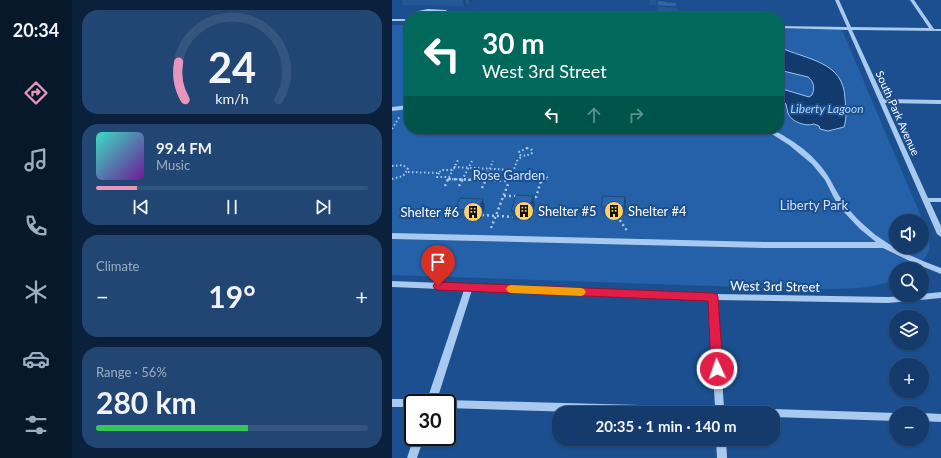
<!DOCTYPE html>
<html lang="en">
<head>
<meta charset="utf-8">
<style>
	:root { --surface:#143b6b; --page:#214673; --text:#f1f3f6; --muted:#9dadc1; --line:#33557e; --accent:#e797bd }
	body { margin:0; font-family:Lato,sans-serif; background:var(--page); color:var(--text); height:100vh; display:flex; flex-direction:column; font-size:15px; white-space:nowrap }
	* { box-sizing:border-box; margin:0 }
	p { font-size:13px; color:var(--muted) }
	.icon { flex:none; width:22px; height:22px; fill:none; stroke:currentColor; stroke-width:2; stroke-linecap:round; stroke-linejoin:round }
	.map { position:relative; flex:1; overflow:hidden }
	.drawer { display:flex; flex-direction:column; gap:10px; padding:10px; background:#0b203b; width:320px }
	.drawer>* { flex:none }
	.banner { position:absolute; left:12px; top:12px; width:380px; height:122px; border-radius:16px; box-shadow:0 1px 3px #0004,0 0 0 1px var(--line); background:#00695c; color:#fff; overflow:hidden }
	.tools { position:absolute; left:497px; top:214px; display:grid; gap:8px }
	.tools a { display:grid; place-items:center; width:40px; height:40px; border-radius:50%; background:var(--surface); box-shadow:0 1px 3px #0004,0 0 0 1px var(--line); font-size:20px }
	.speed { position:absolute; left:12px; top:394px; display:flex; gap:8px; font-size:20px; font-weight:700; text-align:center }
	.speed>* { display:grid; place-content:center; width:52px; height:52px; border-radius:50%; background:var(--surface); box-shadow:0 1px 3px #0004,0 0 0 1px var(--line); line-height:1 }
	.speed .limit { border:2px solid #111; border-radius:6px; background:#fff; color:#111 }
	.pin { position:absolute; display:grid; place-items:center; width:34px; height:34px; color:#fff; margin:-41px -17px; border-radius:50% 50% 50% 0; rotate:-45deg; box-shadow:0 0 4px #0007 }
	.pin .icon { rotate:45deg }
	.me { position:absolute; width:44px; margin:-22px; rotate:357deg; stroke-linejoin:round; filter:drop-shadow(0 0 3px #0008) }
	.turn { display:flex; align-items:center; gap:14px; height:84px; padding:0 12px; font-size:18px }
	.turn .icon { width:52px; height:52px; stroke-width:2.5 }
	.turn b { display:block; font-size:28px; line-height:34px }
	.lanes { display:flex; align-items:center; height:38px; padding:0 12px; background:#0003; justify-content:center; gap:20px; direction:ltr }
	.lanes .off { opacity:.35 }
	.big { font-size:30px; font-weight:700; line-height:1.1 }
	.drawer .widget { flex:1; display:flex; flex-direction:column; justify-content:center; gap:6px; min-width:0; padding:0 14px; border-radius:16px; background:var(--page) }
	.drawer .dial { align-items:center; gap:0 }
	.dial svg { height:104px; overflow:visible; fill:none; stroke:var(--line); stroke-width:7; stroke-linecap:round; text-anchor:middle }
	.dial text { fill:var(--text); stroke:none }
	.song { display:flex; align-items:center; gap:12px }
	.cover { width:48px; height:48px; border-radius:6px; background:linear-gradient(135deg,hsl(170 70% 55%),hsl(280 70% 35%)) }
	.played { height:4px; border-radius:2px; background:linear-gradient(90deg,var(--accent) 15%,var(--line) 15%) }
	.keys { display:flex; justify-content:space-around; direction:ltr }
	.heat { display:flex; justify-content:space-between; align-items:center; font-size:22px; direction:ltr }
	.charge { height:6px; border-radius:3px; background:linear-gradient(90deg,#34c759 56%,var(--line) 0) }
	.trip { position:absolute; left:160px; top:406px; width:228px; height:40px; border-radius:16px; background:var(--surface); box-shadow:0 1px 3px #0004,0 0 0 1px var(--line); font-weight:700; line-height:40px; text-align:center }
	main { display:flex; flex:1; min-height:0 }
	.tab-bar { display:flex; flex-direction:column; width:72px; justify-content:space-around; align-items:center; background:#08182b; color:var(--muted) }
	.tab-bar .icon { width:28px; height:28px }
	.tab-bar .selected { color:var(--accent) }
	.tab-bar b { font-size:18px; color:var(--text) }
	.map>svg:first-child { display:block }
</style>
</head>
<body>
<main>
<nav class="tab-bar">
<b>20:34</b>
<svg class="icon selected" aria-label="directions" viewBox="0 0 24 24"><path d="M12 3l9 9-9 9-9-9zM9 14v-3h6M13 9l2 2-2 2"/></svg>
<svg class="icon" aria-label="music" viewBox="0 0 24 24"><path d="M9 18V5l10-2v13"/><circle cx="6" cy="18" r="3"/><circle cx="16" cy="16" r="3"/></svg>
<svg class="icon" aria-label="phone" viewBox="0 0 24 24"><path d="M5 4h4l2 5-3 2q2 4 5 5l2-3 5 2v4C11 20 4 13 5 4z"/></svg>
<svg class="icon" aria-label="climate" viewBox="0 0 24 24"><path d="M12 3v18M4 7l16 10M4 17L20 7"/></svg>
<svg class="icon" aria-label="car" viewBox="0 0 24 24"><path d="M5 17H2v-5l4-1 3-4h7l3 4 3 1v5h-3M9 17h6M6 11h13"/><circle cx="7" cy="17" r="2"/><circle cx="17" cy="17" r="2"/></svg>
<svg class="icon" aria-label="filters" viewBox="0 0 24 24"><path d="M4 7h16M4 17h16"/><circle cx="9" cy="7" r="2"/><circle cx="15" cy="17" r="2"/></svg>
</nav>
<section class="drawer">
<div class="widget dial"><svg viewBox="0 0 100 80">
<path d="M14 69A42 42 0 1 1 86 69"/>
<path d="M14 69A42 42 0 0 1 9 40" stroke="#e797bd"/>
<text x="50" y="56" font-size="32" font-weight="700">24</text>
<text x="50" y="72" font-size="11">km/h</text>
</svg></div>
<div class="widget">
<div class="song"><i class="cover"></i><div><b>99.4 FM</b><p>Music</p></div></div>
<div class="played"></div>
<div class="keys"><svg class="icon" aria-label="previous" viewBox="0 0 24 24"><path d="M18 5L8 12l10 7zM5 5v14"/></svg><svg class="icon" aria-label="pause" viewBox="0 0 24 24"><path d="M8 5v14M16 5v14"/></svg><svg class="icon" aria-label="next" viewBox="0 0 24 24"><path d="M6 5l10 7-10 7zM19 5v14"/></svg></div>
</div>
<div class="widget"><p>Climate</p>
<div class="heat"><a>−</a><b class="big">19°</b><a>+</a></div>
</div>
<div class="widget"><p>Range · 56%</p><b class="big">280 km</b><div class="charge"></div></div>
</section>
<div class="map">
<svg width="549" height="458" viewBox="0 0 549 458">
	<rect width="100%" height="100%" fill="#1b4f8f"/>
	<path fill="#2461a8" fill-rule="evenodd" d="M0,25H17V129H387V28L450,30L536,233C540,253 536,255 522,269H504V279C477,291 439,289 410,289L0,275ZM504,221H530V247H504Z"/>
	<path fill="#123a6d" stroke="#9cc4f0" d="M387,47C415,60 452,61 453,99C454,109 455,117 452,127L436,131L428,129L427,126L422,124C414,127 399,122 396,113C395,110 395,107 394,104L387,100V88L417,97L420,95C423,89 422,81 416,77L387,70Z"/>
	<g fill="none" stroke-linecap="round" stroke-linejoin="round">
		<g stroke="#a9c9ee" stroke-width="2" stroke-dasharray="1.5 2.5" stroke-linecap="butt">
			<polyline points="0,129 8,116"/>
			<polygon points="135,148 140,150 140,153 134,156 128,155 127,152"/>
			<polyline points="0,166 11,165 16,169 11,176 0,179"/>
			<polyline points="62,167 122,170"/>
			<polyline points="16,172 47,173 49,170 61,170 66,160"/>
			<polyline points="47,173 45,177 57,177 61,170"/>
			<polyline points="56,179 87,180"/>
			<polyline points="56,180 57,178"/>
			<polyline points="70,180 80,161"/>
			<polyline points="93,180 101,161"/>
			<polyline points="118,180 125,161 130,156"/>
			<polyline points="145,180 145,176 152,174 155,175 155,179 152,180"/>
		</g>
		<g stroke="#a9c9ee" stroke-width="2.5" stroke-dasharray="2 3" stroke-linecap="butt">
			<polyline points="57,179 117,181"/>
			<polyline points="145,179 150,181 155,179"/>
			<polyline points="53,186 56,179"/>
			<polyline points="67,186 71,179"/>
			<polyline points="90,188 94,179"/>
			<polyline points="112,196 127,196"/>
			<polyline points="138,197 144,197 149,181"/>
			<polyline points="90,215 122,217"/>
			<polyline points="225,216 236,232"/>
			<polyline points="99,228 118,179"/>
		</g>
		<g fill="#a9c9ee" fill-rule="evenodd">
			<polygon points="443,0 447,0 459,27 537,28 518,0 522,0 542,29 549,29 549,31 460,30 492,99 549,100 549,104 493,103 536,198 549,198 549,202 538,202 549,226 549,237 545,234 456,30 387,28 387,26 455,27"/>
			<path d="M36,9L54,10L57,13L55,17H51L52,12C45,11 37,10 30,13C25,14 23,17 18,17L26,11Z"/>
			<rect x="0" y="19" width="17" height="2"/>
			<polygon points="17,105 17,109 0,111 0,107"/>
			<path d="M372,129C382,129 389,134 397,139C410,147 422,157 431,169C439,179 443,190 450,200C456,209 464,218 472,225C494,246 522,258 549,268V274L522,263L491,248H373L0,239V233L373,242H484L468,229L449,209L442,198L433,180L420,164L397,145Z"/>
			<polygon points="0,281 321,294 496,297 530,295 530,294 549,292 549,298 496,303 325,300 332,408 367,409 370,410 372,413 217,413 55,408 55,403 51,403 52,401 55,400 323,407 317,300 80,290 44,403 34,403 72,290 0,287"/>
			<polygon points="0,399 21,399 24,400 26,403 21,403 21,407 0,407"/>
			<polygon points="381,409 504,413 505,413 504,413 504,421 381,417 381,413 376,413 378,410"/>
			<polygon points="529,413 530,413 549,414 549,422 530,421 530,413"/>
			<polygon points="22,437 32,437 25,458 15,458"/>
			<polygon points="324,439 334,439 335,458 325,458"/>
		</g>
	</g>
	<g fill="#245895">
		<polygon points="10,0 81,0 78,4 74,4 72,6 11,5"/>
		<polygon points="257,0 269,0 269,1 274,2 285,2 285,14 265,13 265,5 257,5"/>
		<polygon points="233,197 234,206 233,216 210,216 209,207"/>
		<polygon points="143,205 138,220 121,220 119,211"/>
		<polygon points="93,208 89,219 66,218 63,209"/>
	</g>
	<g fill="#1d4779">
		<polygon points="71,0 73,0 74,4 72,6"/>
		<polygon points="77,0 81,0 78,4"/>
		<polygon points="141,196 143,205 138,220 136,211"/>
		<polygon points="233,197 234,206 233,216 232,207"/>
		<polygon points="91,199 93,208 89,219 86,210"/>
	</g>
	<g fill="#2a66ad" stroke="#1d4779">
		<polygon points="265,0 274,1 274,2 285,2 285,7 265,6"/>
		<polygon points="124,195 141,196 136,211 119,211"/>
		<polygon points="211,196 233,197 232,207 209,207"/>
		<polygon points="68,198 91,199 86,210 63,209"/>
	</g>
	<polygon fill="#e11d48" stroke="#92132f" points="46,282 321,293 325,294 326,297 331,369 329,372 325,374 321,372 319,369 316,301 46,290 43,289 41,286 43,283"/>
	<polygon fill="#f59e0b" points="119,285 189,288 192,289 194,292 192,295 189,296 119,293 116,292 114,289 116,286"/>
	<defs>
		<symbol id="building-disc" viewBox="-11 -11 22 22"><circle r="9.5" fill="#ffd166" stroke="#1b4f8f"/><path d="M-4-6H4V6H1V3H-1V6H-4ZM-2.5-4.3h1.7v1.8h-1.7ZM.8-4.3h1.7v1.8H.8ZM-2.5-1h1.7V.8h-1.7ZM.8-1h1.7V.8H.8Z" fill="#111"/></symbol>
	</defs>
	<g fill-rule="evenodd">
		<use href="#building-disc" x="121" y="200" width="22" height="22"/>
		<use href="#building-disc" x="211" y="200" width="22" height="22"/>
		<use href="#building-disc" x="70" y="201" width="22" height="22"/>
	</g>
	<g text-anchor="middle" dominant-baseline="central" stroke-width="4" stroke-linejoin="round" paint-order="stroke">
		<g font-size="11" fill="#fff" stroke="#1b4f8f">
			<text transform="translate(506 113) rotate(66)">South Park Avenue</text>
		</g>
		<g font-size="12" font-style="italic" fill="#b5d3f5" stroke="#1b4f8f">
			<text x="435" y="108">Liberty Lagoon</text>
		</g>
		<g font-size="13" fill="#cfe3fa" stroke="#1b4f8f">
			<text x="117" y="175">Rose Garden</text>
			<text x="422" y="205">Liberty Park</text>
		</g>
		<g font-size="13" fill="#fff" stroke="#1b4f8f" text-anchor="start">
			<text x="146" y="211">Shelter #5</text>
			<text x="236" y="211">Shelter #4</text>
			<text x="67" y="212" text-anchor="end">Shelter #6</text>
		</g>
		<g font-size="13" fill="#fff" stroke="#1b4f8f">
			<text transform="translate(383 286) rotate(1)">West 3rd Street</text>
		</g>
	</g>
</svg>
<div class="tools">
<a><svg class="icon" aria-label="sound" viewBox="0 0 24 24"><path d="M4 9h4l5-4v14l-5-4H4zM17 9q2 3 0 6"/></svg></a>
<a><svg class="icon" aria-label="search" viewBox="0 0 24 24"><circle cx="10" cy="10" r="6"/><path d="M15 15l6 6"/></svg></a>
<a><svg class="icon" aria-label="layers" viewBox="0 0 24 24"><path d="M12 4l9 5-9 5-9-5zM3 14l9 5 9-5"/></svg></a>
<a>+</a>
<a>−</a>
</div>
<div class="speed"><div class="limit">30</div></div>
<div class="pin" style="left:46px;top:286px;background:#d93025"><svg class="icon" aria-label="arrive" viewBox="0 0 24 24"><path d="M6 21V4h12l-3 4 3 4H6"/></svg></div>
<svg class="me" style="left:325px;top:369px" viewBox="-20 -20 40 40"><circle r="17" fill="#e11d48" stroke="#fff" stroke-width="3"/><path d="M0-11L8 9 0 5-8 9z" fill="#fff"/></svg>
<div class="trip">20:35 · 1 min · 140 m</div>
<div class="banner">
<div class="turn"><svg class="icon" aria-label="left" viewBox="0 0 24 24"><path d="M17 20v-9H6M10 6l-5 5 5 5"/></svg><div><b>30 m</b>West 3rd Street</div></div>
<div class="lanes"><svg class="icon" aria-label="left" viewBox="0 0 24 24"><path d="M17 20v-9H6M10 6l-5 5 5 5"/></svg><svg class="icon off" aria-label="ahead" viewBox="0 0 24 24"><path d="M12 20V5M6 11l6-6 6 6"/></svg><svg class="icon off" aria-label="right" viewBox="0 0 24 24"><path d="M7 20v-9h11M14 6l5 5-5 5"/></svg></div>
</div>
</div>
</main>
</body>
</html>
